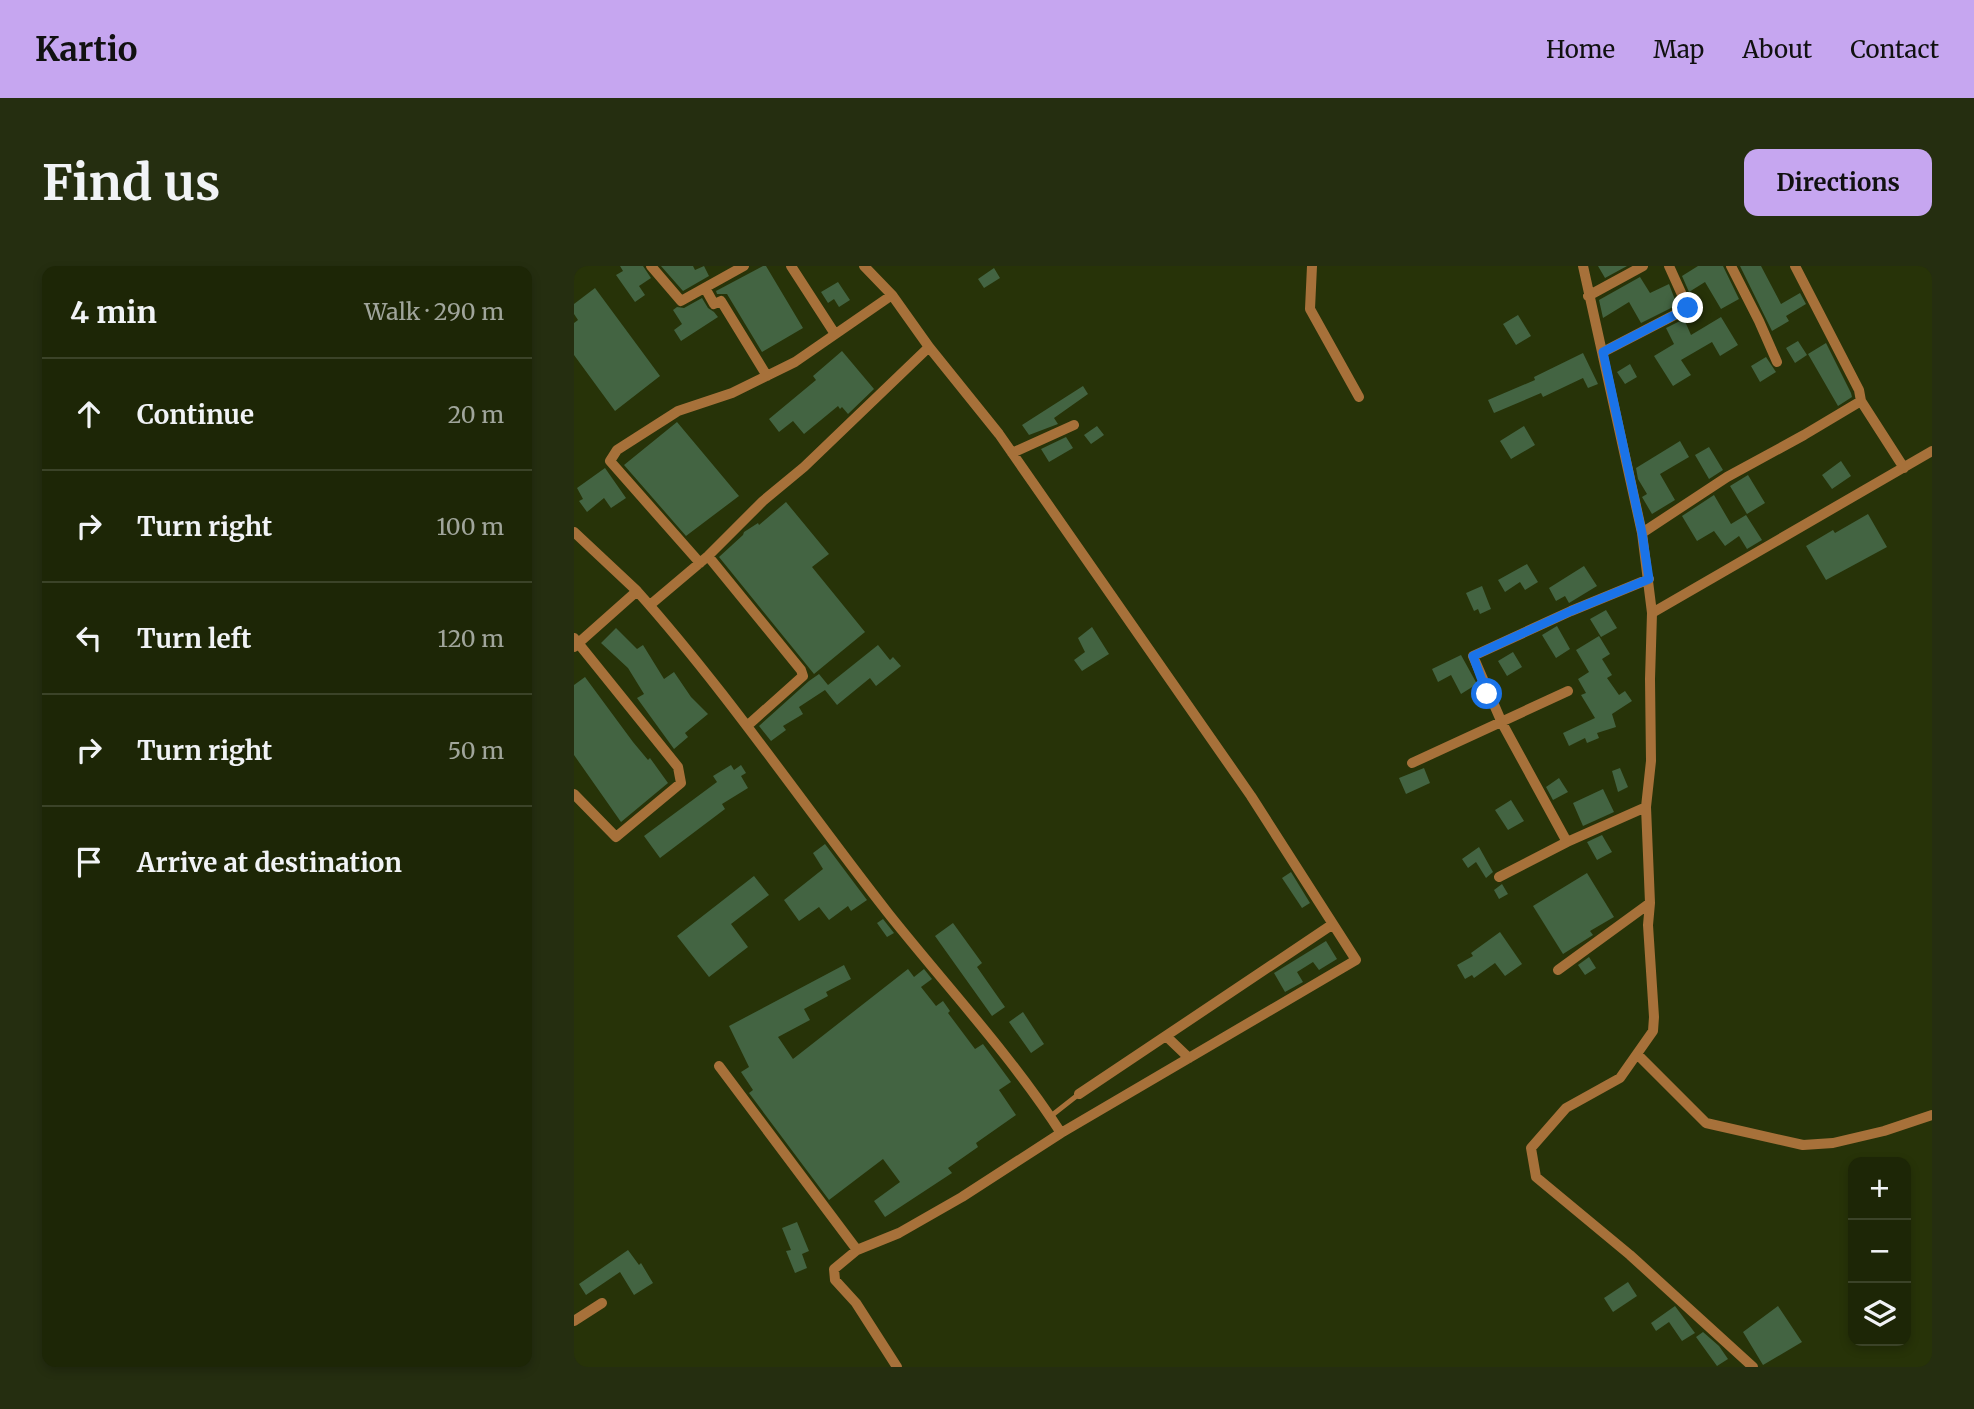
<!DOCTYPE html>
<meta charset="utf-8">
<style>
:root{--surface:#1d2606;--page:#252e10;--text:#f1f3f6;--muted:#a0a59b;--line:#3b4328;--accent:#c6a6f0}
body{margin:0;font-family:Merriweather,serif;background:var(--page);color:var(--text)}
.controls{position:absolute;right:21px;bottom:21px;display:grid;overflow:hidden;border-radius:14px;box-shadow:0 4px 10px #0003}
.controls button{width:63px;height:63px;display:grid;place-items:center;padding:0;border:0;border-bottom:2px solid var(--line);background:var(--surface);color:var(--text);font:35px sans-serif}
.stop{position:absolute;width:21px;height:21px;margin:-16px;border:5px solid #1a73e8;border-radius:50%;background:#fff}
.stop.end{background:#1a73e8;border-color:#fff;box-shadow:0 2px 7px #0008}
.list{margin:0;padding:0;list-style:none}
h2{display:flex;justify-content:space-between;align-items:center;height:91px;margin:0;padding:0 28px;font-size:30px}
h2 small{font-size:23px;font-weight:400;color:var(--muted)}
.list li{display:grid;grid-template-columns:46px 1fr auto;gap:21px;align-items:center;box-sizing:border-box;height:112px;padding:0 28px;border-top:2px solid var(--line)}
.list b{display:block;font-size:26px;white-space:nowrap}
.list em{font-size:23px;font-style:normal;color:var(--muted)}
.icon{flex:none;width:38px;height:38px;fill:none;stroke:currentColor;stroke-width:2;stroke-linecap:round;stroke-linejoin:round}
.map{position:relative;flex:none;width:1358px;height:1101px;overflow:hidden;border-radius:14px}
header{display:flex;align-items:center;gap:42px;box-sizing:border-box;height:98px;padding:0 35px;background:var(--accent);color:#111}
header strong{font-size:33px}
nav{display:flex;gap:38px;margin-inline-start:auto;font-size:24px}
.intro{display:flex;align-items:center;justify-content:space-between;box-sizing:border-box;height:168px;padding:0 42px}
h1{margin:0;font-size:49px}
.button{padding:18px 32px;border-radius:14px;background:var(--accent);color:#111;font-size:24px;font-weight:700}
main{display:flex;gap:42px;padding:0 42px}
aside{flex:1;background:var(--surface);border-radius:14px;box-shadow:0 4px 10px #0003}
.map>svg:first-child{display:block}
</style>
<header>
<strong>Kartio</strong>
<nav><a>Home</a><a>Map</a><a>About</a><a>Contact</a></nav>
</header>
<div class="intro"><h1>Find us</h1><a class="button">Directions</a></div>
<main>
<aside>
<h2>4 min<small>Walk · 290 m</small></h2>
<ul class="list">
<li><svg class="icon" aria-label="ahead" viewBox="0 0 24 24"><path d="M12 20V5M6 11l6-6 6 6"/></svg><div><b>Continue</b></div><em>20 m</em></li>
<li><svg class="icon" aria-label="right" viewBox="0 0 24 24"><path d="M7 20v-9h11M14 6l5 5-5 5"/></svg><div><b>Turn right</b></div><em>100 m</em></li>
<li><svg class="icon" aria-label="left" viewBox="0 0 24 24"><path d="M17 20v-9H6M10 6l-5 5 5 5"/></svg><div><b>Turn left</b></div><em>120 m</em></li>
<li><svg class="icon" aria-label="right" viewBox="0 0 24 24"><path d="M7 20v-9h11M14 6l5 5-5 5"/></svg><div><b>Turn right</b></div><em>50 m</em></li>
<li><svg class="icon" aria-label="arrive" viewBox="0 0 24 24"><path d="M6 21V4h12l-3 4 3 4H6"/></svg><div><b>Arrive at destination</b></div></li>
</ul>
</aside>
<div class="map">
<svg width="1358" height="1101" viewBox="0 0 1358 1101">
<rect width="100%" height="100%" fill="#273308"/>
<path fill="#436442" d="M46 0H69L77 12 65 20 71 29 61 36 42 9 49 5Z
M87 0H119L121 4 130 0 135 10 109 25Z
M189 0H192L229 62 188 86 153 28H143L142 25Z
M1024 0H1053L1031 12Z
M1124 0H1149L1165 33 1147 43 1131 16 1115 26 1108 10Z
M1166 0H1187L1207 38 1226 27 1232 38 1212 50 1215 55 1198 65Z
M420 2 426 12 410 22 404 13Z
M1066 11 1076 27 1095 18 1103 39 1067 57 1055 36 1029 52 1025 34Z
M264 16 276 34 265 41 260 33 254 37 247 26Z
M21 22 86 110 41 145 0 89V57L4 54 0 48V38Z
M128 32 134 42 140 46 144 51 107 75 100 64 108 58 99 44 103 41 110 42Z
M944 49 957 70 942 79 929 58Z
M1147 51 1164 79 1146 90 1138 76 1107 94 1117 109 1099 120 1080 90 1100 78 1092 62 1110 53 1117 69Z
M1224 75 1233 89 1221 97 1212 82Z
M1252 77 1277 127 1278 131 1264 140 1234 88Z
M268 85 300 123 274 148 268 141 266 143 264 140 230 168 219 155 205 166 195 153 242 114 239 110Z
M1009 87 1024 118 1014 122 1009 112 969 131 967 127 920 147 914 134 961 114 960 111Z
M1192 91 1202 106 1186 116 1177 100Z
M1056 98 1063 111 1051 118 1043 106Z
M509 120 514 128 480 152 484 158 455 169 448 159Z
M103 156 165 230 112 270 50 199Z
M523 160 530 169 517 178 510 169Z
M950 160 961 179 937 193 926 175Z
M492 171 499 182 475 196 467 183Z
M1106 175 1115 191 1086 208 1101 234 1078 248 1068 231 1073 228 1064 213 1062 202Z
M1135 181 1149 204 1135 213 1121 189Z
M1267 195 1277 210 1258 223 1248 209Z
M31 202 52 232 37 242 30 232 13 246 5 235 9 233 3 222Z
M1174 209 1191 237 1173 248 1156 220Z
M1140 229 1157 258 1172 249 1188 274 1173 283 1165 270 1151 280 1140 265 1123 275 1108 250Z
M212 236 255 288 238 301 291 366 240 408 145 291 169 269 170 266 184 257 185 259Z
M1294 248 1313 281 1252 314 1232 280 1259 264 1261 267Z
M953 298 964 316 951 324 946 316 931 326 924 314Z
M1010 300 1023 320 995 337 991 330 982 335 975 322Z
M908 320 917 343 906 348 904 343 900 345 892 327Z
M1032 344 1043 362 1027 371 1016 353Z
M983 360 996 383 982 392 968 369Z
M518 361 535 388 508 405 500 394 511 386 504 372Z
M42 362 63 383 69 379 90 413 100 406 117 431 134 448 111 467 114 471 100 483 63 432 70 428 54 402 27 377Z
M1025 370 1036 388 1028 393 1038 409 1033 412 1045 429 1051 425 1058 435 1038 448 1042 461 1023 467 1025 472 1013 477 1011 472 995 480 989 467 1021 452 1007 429 1012 427 1004 413 1015 406 1002 384Z
M304 379 316 394 319 391 327 400 302 420 296 412 263 439 251 424 225 441 229 448 209 460 212 464 197 475 185 460 235 415 245 408 254 419Z
M939 386 948 401 933 410 924 395Z
M887 389 903 418 887 428 877 409 864 416 858 403Z
M11 411 59 476 74 494 76 492 94 517 47 556 0 489V419Z
M157 499 160 504 167 499 172 507 167 510 174 522 148 538 151 543 86 592 70 570 143 516 139 510Z
M850 502 856 517 832 528 825 512Z
M1046 502 1054 521 1044 526 1038 505Z
M985 512 994 526 979 534 972 521Z
M1029 523 1040 546 1009 560 999 537Z
M937 534 950 555 934 564 921 544Z
M1028 569 1038 586 1023 594 1013 576Z
M251 578 293 634 277 645 274 640 255 654 245 641 225 655 210 634 249 603 239 587Z
M905 581 919 606 912 612 902 596 894 602 888 593Z
M717 606 736 637 728 642 708 612Z
M1013 607 1040 651 1016 665 1019 669 989 688 959 640Z
M180 610 195 629 157 658 174 681 135 711 103 670Z
M928 618 934 628 925 633 920 624Z
M309 653 320 667 313 671 303 657Z
M379 657 408 697 403 701 431 741 418 750 361 670Z
M926 666 948 698 931 710 921 697 900 712 898 709 891 713 883 699 899 690 897 687Z
M752 675 763 693 745 704 739 696 723 706 729 716 711 726 700 707Z
M1015 691 1022 702 1011 709 1004 699Z
M270 699 277 713 252 726 254 730 230 743 236 754 204 771 219 793 334 703 340 711 350 703 358 713 347 721 362 740 369 735 376 745 374 747 401 783 409 778 437 816 425 824 442 849 402 877 404 881 374 902 378 907 311 951 300 935 326 916 309 893 255 934 175 827 179 824 167 806 175 801 155 760Z
M449 746 470 778 457 787 435 756Z
M223 956 235 985 228 988 233 1002 221 1007 212 985 217 984 208 962Z
M54 984 65 999 67 997 79 1017 60 1029 46 1006 12 1029 5 1018Z
M1054 1016 1063 1030 1039 1046 1030 1032Z
M1101 1040 1121 1067 1108 1075 1095 1056 1082 1065 1077 1057Z
M1204 1040 1228 1076 1189 1099 1169 1066Z
M1129 1066 1145 1080 1154 1093 1143 1100 1122 1071Z"/>
<g fill="none" stroke-linecap="round" stroke-linejoin="round">
<path stroke="#a7713a" stroke-width="5" d="M477 850 505 828"/>
<path stroke="#a7713a" stroke-width="10" d="M77 0 107 35 170 0
M217 0 261 68
M738 0 736 43 785 131
M1009 0 1068 267 1078 347 1076 413 1077 495 1072 541 1076 637 1074 659 1080 751 1079 765 1046 812 992 842 957 882 962 911 1056 989 1179 1101
M1157 0 1185 55 1203 96
M1221 0 1285 124 1287 135 1330 202
M131 22 140 38 147 35 193 110
M1014 30 1069 0
M355 81 425 168 677 530 782 694 487 867
M1029 86 1114 42 1095 0
M438 187 500 159
M0 266 63 325 0 381
M1068 267 1153 211 1230 169 1287 135
M134 290 227 404 229 410 173 460
M126 297 36 195 43 184 104 145 158 127 221 96 318 29
M63 325C154 427 230 540 314 647 372 720 436 788 487 867L388 931 325 967 283 984 260 1003 261 1014 282 1037 323 1101
M76 339 134 290 189 235 230 201 355 81 318 29 290 0
M1078 347 1358 185
M0 372 104 501 107 517 42 571 0 528
M838 497 994 425
M993 576 928 457 899 390 997 345 1075 313
M925 611 993 576 1072 541
M984 704 1076 637
M592 770 615 792
M1063 788 1132 857 1229 879 1259 877 1310 865 1358 849
M145 800 283 984
M505 828 759 658
M0 1055 28 1037"/>
</g>
<g fill="none" stroke-linecap="round" stroke-linejoin="round">
<path stroke="#1a73e8" stroke-width="9" d="M913 428 899 390 997 345 1075 313 1068 267 1029 86 1114 42"/>
</g>
</svg>
<div class="controls">
<button>+</button>
<button>−</button>
<button><svg class="icon" aria-label="layers" viewBox="0 0 24 24"><path d="M12 4l9 5-9 5-9-5zM3 14l9 5 9-5"/></svg></button>
</div>
<div class="stop" style="left:913px;top:428px"></div>
<div class="stop end" style="left:1114px;top:42px"></div>
</div>
</main>
